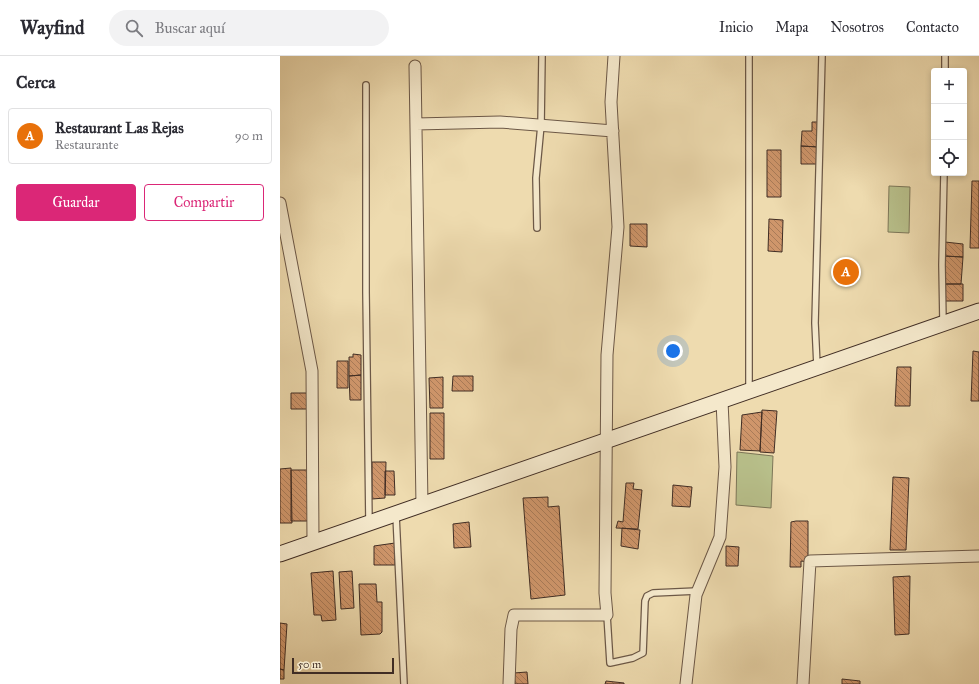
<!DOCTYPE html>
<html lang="es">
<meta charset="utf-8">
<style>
:root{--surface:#fff;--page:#f2f2f3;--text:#2b2b33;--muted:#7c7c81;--line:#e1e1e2;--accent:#db2777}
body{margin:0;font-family:"IM FELL Great Primer",serif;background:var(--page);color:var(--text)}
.controls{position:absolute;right:12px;top:12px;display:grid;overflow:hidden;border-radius:4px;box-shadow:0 2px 6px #0003}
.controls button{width:36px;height:36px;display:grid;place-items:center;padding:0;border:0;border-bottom:1px solid var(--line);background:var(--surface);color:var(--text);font:20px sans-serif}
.scale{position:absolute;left:12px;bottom:10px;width:102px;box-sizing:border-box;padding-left:4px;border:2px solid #402d24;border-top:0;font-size:11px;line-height:14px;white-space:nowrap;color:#402d24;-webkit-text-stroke:3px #f4e8cb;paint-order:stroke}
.you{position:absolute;left:393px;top:295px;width:14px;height:14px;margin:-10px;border:3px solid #fff;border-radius:50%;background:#1a73e8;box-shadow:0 0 0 6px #1a73e833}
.badge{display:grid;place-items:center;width:26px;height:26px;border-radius:50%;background:var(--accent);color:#fff;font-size:13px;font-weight:700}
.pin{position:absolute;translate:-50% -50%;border:2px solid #fff;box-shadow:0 1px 4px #0006}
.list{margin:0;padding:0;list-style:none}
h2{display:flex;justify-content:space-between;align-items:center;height:52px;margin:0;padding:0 16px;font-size:17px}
h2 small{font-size:13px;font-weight:400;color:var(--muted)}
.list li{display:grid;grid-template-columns:26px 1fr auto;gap:12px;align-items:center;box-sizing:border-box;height:56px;margin:0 8px 8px;padding:0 8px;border:1px solid var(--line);border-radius:4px}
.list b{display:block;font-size:15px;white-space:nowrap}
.list p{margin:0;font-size:13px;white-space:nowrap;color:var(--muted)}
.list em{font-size:13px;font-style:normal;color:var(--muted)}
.actions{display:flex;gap:8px;padding:12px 16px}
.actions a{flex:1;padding:9px 0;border:1px solid var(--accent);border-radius:4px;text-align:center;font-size:14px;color:var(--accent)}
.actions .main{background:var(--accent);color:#fff}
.icon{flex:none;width:22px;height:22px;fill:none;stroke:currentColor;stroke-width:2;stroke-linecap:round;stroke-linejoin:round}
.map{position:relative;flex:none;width:699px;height:628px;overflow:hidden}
header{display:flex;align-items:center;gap:24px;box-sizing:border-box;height:56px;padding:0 20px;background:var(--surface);border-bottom:1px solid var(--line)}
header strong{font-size:19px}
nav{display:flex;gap:22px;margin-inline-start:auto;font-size:14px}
.search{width:280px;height:36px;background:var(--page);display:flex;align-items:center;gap:10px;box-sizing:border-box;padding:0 14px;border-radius:22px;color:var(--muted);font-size:15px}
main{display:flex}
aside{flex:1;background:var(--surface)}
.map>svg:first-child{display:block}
</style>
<header>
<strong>Wayfind</strong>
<div class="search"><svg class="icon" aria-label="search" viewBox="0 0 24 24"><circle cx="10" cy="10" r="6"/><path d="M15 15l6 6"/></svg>Buscar aquí</div>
<nav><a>Inicio</a><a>Mapa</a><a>Nosotros</a><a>Contacto</a></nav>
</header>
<main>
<aside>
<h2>Cerca<small></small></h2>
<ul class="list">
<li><span class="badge" style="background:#e8710a">A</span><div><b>Restaurant Las Rejas</b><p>Restaurante</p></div><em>90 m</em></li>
</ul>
<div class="actions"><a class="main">Guardar</a><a>Compartir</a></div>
</aside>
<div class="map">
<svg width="699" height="628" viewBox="0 0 699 628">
<defs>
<pattern id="building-back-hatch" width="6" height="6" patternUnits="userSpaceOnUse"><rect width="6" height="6" fill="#cf966b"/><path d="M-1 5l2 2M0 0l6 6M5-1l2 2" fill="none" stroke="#a97b58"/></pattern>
</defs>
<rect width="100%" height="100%" fill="#eedbaf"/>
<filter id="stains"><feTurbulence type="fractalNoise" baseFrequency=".005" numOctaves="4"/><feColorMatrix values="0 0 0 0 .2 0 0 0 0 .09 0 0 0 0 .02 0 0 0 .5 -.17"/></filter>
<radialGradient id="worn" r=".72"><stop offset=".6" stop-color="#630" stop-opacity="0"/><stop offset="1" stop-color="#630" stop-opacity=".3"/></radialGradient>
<path fill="#b8c08b" stroke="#7c7658" d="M609 130 630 131 629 177 608 176Z
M457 396 493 400 491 452 456 449Z"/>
<path fill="url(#building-back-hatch)" stroke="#402d24" d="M532 66H539V91L521 90 522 75H532Z
M521 90 539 91 538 108H521Z
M487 94H501V141H487Z
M692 125H699V192H690Z
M489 163 503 164 502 196 488 195Z
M350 168H367V191L350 190Z
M665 186 683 188V201L664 200Z
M664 200 683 201 681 228H665Z
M665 228H683V245H665Z
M693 295 699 296V345H691Z
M73 298 81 299V319L69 320V301H73Z
M57 305H68V332H57Z
M617 311H631L630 350H615Z
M81 319V344H70L69 320Z
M173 320H193V335H172Z
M163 321V352H150L149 322Z
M11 337H28V353H11Z
M482 354 497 355 494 397 480 396Z
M482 356 480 395 460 394 462 359Z
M150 357H164V403H150Z
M92 406H106L105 442 92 443Z
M11 412 12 467H0V413Z
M11 414H30V465H11Z
M105 415H114L115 439H105Z
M613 421 629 422 626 494H610Z
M346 427H354L353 433 362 434 358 473 336 472 338 465 343 466Z
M393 429 412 431 410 451 392 450Z
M268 441V451L279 450 285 539 251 543 243 442Z
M516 465H528V506L521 505V511H510L511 466Z
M189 466 191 491 174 492 173 468Z
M342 472 360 474 358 493 341 490Z
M115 487V509H94V490Z
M446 490 459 491 458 510H446Z
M53 515 56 564 42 565 41 559H34L31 517Z
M72 515 74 552 61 553 59 516Z
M630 520 629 578 615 579 613 521Z
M79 528H96L97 546H102V576L100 578 81 579Z
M0 567 7 568 4 614 0 613Z
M0 613 4 614V623H0Z
M247 616 248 628H235L234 617Z
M562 623 580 625V628H562Z
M326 625 344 627V628H325Z"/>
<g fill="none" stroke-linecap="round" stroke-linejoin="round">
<g stroke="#6c5847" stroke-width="8">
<path id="lane" d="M469 0V333
M665 15V0
M86 29V236L89 467
M257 172 256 122 261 69 262 0
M663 266 662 209 664 117
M537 310 535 267 542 0
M116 459 124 628
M327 559 330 607 353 602 363 597 365 545 367 540 373 537 417 535"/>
</g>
<g stroke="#6c5847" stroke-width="13">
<path id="street" d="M135 10 142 449
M136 68 220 66 333 75
M0 147 32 315 33 487
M229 628 231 573 234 559H327L325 537 327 299 338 171 331 46 334 0
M406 628 416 539 440 481 445 411 442 345
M523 628 530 505 699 500"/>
</g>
<g stroke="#402d24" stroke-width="17">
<path id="secondary" d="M0 498 699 255"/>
</g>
<use href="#lane" stroke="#f4e8cb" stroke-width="5.5"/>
<use href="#street" stroke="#f4e8cb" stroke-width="11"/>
<use href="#secondary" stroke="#f4e8cb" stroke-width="15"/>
</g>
<rect width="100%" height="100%" filter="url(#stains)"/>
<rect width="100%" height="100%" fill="url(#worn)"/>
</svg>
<div class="controls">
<button>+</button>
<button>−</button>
<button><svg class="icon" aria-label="locate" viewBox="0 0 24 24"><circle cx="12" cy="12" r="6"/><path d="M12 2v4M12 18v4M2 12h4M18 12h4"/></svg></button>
</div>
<div class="scale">50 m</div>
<div class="you"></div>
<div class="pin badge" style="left:566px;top:216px;background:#e8710a">A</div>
</div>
</main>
